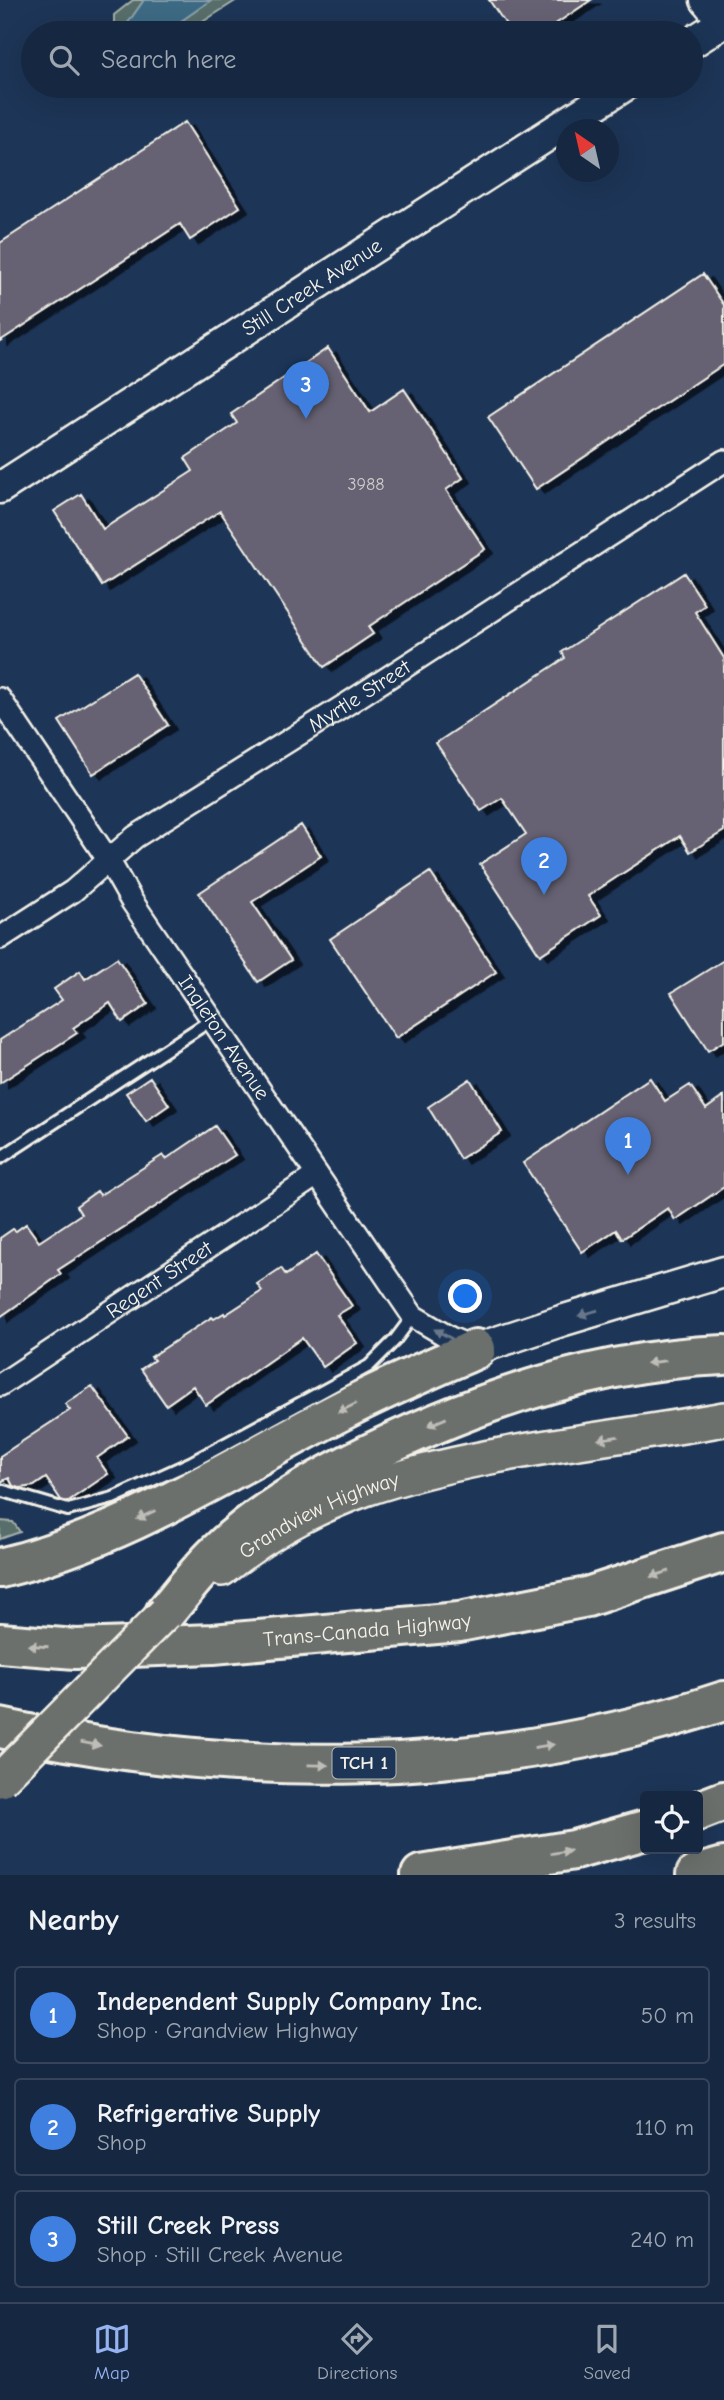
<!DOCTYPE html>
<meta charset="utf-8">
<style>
:root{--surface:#162841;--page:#23344c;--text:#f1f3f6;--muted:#9ea6b1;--line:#35445a;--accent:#95b2f1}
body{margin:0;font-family:"Comic Neue",sans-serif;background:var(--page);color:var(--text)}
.controls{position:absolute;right:21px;bottom:21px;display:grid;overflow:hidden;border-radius:7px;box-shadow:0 7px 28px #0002}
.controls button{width:63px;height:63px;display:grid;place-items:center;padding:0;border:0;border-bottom:2px solid var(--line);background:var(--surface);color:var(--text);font:35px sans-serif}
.compass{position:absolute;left:556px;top:119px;width:63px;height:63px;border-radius:50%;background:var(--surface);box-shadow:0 7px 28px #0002;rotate:326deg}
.you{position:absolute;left:466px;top:1297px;width:24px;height:24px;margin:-18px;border:5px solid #fff;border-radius:50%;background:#1a73e8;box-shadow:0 0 0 10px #1a73e833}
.badge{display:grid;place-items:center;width:46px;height:46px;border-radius:50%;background:var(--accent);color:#fff;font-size:23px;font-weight:700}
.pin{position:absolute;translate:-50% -58px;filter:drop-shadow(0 2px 4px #0008)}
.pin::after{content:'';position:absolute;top:37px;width:24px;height:21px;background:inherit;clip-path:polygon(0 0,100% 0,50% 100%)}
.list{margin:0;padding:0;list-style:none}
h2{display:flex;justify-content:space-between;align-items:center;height:91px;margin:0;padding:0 28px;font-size:30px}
h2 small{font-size:23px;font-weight:400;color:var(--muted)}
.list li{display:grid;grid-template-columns:46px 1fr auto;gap:21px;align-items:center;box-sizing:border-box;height:98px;margin:0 14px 14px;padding:0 14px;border:2px solid var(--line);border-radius:7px}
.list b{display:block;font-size:26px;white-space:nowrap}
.list p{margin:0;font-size:23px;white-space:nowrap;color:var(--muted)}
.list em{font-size:23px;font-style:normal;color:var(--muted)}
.icon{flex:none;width:38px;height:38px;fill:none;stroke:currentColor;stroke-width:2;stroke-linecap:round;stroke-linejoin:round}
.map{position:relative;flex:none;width:724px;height:1875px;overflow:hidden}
.search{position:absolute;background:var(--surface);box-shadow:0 7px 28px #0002;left:21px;right:21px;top:21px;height:77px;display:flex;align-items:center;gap:18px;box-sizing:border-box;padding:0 24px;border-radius:38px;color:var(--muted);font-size:26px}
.sheet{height:427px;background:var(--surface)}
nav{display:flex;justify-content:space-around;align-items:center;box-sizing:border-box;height:98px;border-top:2px solid var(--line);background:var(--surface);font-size:19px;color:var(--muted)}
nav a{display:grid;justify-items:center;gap:4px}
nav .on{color:var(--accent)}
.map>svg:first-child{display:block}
</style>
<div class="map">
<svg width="724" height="1875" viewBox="0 0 724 1875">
<defs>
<filter id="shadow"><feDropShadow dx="8" dy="4.5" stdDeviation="0" flood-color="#0009"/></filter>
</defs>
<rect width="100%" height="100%" fill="#1d3557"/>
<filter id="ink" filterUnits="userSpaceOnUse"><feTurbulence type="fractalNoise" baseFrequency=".0143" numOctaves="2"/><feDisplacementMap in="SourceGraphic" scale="14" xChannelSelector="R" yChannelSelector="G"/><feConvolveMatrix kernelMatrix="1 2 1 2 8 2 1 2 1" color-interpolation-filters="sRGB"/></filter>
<g filter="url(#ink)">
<path fill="#586e6a" stroke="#a6b0a9" stroke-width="2" d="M133 0H144L121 33H114V15Z
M211 0H237L185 33H164Z
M0 1521 13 1522 20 1532 0 1539Z"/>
<path fill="#3e6a84" stroke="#87a0ac" stroke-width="2" d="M144 0H211L164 33H121Z"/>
<path fill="#666273" stroke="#f4f1e8" stroke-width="2" filter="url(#shadow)" d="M489 0H591L542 33H512Z
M185 122 240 207 190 240 180 224 0 341V243Z
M703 274 724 305V364L536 489 488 417Z
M328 348 370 412 404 389 463 478 446 490 485 549 368 627 373 634 324 667 220 511 102 586 54 511 81 494 103 529 193 471 185 458 237 423 231 414Z
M684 573 705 605 695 612 724 658V831L690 852 680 836 588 896 601 915 540 955 480 864 526 834 502 798 481 811 436 743 565 658 562 652Z
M134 673 168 725 93 774 59 721Z
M301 825 321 856 252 902 291 960 258 982 199 893Z
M430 872 496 972 396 1038 330 939Z
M117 958 148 1004 122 1022 110 1003 73 1028 77 1033 0 1083V1040L62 1000 54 989 80 971 85 979Z
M724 960V1041L708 1051 671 993Z
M150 1077 169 1105 146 1121 126 1093Z
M650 1078 665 1101 690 1085 706 1109 724 1096V1187L675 1220 668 1208 622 1239 616 1230 582 1252 523 1163Z
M470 1079 502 1132 460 1159 428 1107Z
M215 1126 235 1155 58 1270 61 1274 0 1317V1238L13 1229 16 1231 26 1224 39 1242 81 1214 76 1206 97 1191 100 1195 163 1155 166 1159Z
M316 1254 352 1306 337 1315 357 1343 323 1367 302 1338 206 1405 193 1386 166 1405 141 1369 154 1360 151 1357 212 1317 214 1319 224 1313 225 1315 262 1291 257 1284 281 1268 286 1275Z
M92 1386 128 1436 97 1458 108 1474 67 1502 61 1500 46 1478 34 1486 20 1488 13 1486 9 1478 0 1482V1456L70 1410 65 1404Z"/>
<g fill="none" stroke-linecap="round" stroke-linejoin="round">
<g stroke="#f4f1e8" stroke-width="16">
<path id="lane" d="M0 1158 211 1020
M0 1490 68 1510 113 1498 192 1462 369 1366 395 1340 413 1316"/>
</g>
<g stroke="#f4f1e8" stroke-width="26">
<g id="street">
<path id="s1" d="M0 699 109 861 131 900 413 1316 450 1338 476 1349"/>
<path id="s2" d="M0 938 73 891 135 837 347 704 724 461"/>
<path id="s3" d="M0 1385 317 1175"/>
</g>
</g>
<g stroke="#f4f1e8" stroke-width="35">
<g id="secondary">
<path d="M706 0 724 22"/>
<path d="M691 43 724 22"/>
<path id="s4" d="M0 488 624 86"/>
<path d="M476 1349 561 1321 724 1272"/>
</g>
</g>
<g stroke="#f4f1e8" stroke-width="38">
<g id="primary">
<path id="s5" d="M222 1569C264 1535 314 1507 365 1489 480 1450 605 1441 724 1419"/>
</g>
</g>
<g stroke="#f4f1e8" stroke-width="44">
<g id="highway">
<path d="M0 1568C125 1538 228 1469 341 1411 385 1388 430 1369 476 1349"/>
<path d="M165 1613C182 1593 198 1571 217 1553 254 1516 303 1488 349 1464 464 1405 594 1360 724 1355"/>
<path id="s6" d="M0 1643 76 1649 213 1644 459 1622 587 1597 724 1552"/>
<path d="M0 1728C240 1780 490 1779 724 1701"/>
<path d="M698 1811 724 1801"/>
<path d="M421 1875 574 1850 645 1830"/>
<path d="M696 1875 724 1867"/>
</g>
</g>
<use href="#lane" stroke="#1d3557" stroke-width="10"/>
<use href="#street" stroke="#1d3557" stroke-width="21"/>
<use href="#secondary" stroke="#1d3557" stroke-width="30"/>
<use href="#primary" stroke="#6c706d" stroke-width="33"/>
<use href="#highway" stroke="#6c706d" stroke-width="38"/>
<g stroke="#f4f1e8" stroke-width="38" stroke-linecap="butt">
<path id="primary-bridge" d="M0 1780 165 1613"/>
</g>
<use href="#primary-bridge" stroke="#6c706d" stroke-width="33"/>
</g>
<defs><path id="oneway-solid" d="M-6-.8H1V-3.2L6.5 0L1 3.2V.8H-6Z" transform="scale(1.75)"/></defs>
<g fill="#68778a">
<use href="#oneway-solid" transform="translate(588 1313) rotate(164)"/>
<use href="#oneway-solid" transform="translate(443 1334) rotate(-151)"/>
</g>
<g fill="#bebdb7">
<use href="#oneway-solid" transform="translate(656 1362) rotate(172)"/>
<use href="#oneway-solid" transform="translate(347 1408) rotate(154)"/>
<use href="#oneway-solid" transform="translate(437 1422) rotate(157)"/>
<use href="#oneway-solid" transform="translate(608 1438) rotate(171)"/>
<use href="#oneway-solid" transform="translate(146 1515) rotate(154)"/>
<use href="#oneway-solid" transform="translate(660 1574) rotate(162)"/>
<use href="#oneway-solid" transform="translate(38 1646) rotate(-176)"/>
<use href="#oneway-solid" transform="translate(91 1744) rotate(10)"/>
<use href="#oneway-solid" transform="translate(544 1746) rotate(-9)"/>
<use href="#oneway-solid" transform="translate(318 1765) rotate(1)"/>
<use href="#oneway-solid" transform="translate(561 1852) rotate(-9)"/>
</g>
</g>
<g text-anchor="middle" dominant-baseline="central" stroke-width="5" stroke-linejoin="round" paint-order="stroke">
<g font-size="18" fill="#d0cdcb">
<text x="366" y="484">3988</text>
</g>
<rect fill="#1d3557" stroke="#b4b9bc" stroke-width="2" x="332.5" y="1747.5" width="63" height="31" rx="5"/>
<g font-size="19" font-weight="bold" fill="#f4f1e8">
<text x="364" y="1763">TCH 1</text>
</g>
<g font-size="21" fill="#f4f1e8" stroke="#1d3557">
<text stroke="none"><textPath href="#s4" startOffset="371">Still Creek Avenue</textPath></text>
<text stroke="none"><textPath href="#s2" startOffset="434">Myrtle Street</textPath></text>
<text stroke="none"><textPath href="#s1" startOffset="406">Ingleton Avenue</textPath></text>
<text stroke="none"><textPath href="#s3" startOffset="191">Regent Street</textPath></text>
<text stroke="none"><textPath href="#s5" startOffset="112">Grandview Highway</textPath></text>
<text stroke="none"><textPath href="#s6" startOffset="368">Trans-Canada Highway</textPath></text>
</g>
</g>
</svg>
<div class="controls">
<button><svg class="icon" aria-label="locate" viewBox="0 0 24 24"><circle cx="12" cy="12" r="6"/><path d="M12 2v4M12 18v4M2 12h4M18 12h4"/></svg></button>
</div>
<svg class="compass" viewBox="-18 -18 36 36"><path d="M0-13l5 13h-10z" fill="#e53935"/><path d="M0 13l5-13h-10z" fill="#9ea6b1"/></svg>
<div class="you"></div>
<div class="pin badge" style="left:628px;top:1175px;background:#3f7fe0">1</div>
<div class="pin badge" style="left:544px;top:895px;background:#3f7fe0">2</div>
<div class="pin badge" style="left:306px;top:419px;background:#3f7fe0">3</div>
<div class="search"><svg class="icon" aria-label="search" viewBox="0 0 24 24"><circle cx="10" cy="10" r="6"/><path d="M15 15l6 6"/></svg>Search here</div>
</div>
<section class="sheet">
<h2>Nearby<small>3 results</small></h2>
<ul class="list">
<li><span class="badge" style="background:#3f7fe0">1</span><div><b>Independent Supply Company Inc.</b><p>Shop · Grandview Highway</p></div><em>50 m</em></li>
<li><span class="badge" style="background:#3f7fe0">2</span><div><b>Refrigerative Supply</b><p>Shop</p></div><em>110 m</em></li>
<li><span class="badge" style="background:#3f7fe0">3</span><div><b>Still Creek Press</b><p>Shop · Still Creek Avenue</p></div><em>240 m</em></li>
</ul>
</section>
<nav>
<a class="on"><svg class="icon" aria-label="map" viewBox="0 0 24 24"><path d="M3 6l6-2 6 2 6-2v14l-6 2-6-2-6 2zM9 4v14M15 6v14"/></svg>Map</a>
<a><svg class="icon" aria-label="directions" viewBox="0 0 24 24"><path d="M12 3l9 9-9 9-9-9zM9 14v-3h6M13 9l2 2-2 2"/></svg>Directions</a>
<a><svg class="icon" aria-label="saved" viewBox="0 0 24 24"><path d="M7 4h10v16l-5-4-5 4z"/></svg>Saved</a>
</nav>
